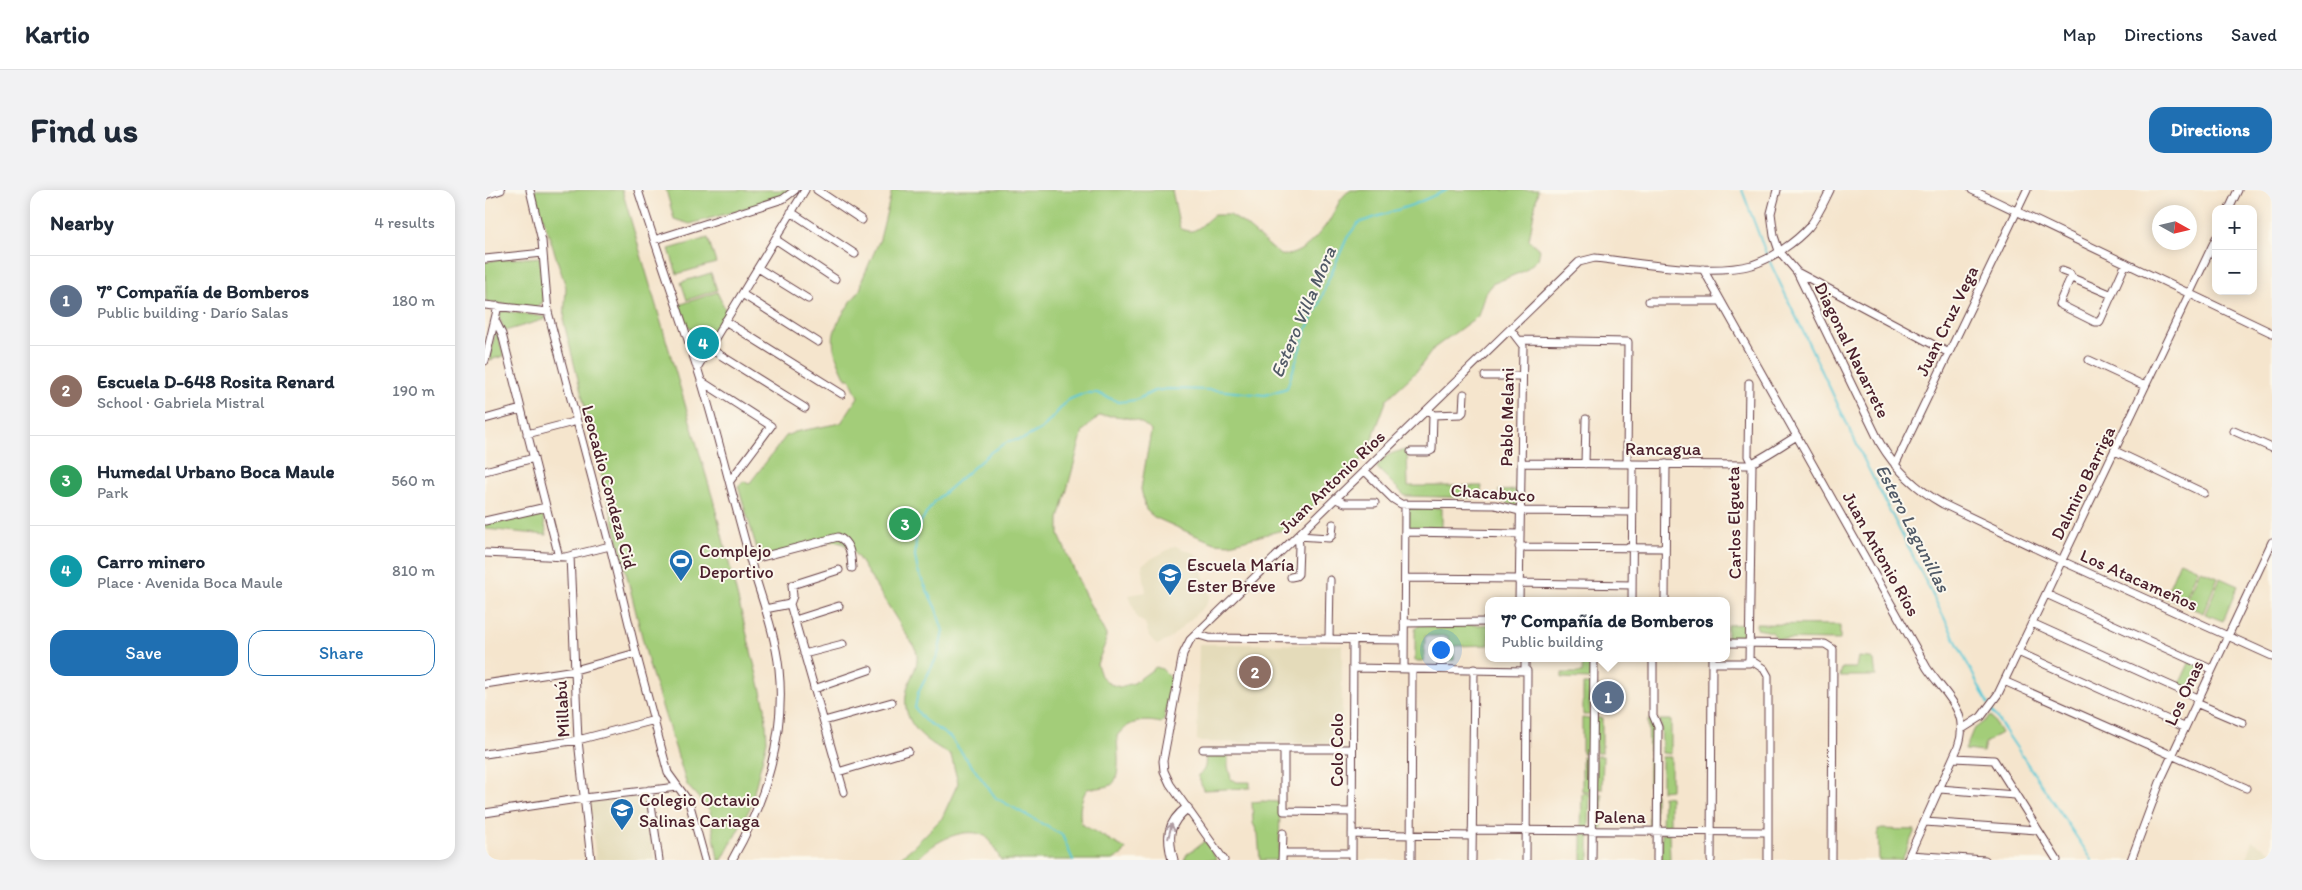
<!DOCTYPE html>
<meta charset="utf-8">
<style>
:root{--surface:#fff;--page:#f2f2f3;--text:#1f2937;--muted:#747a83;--line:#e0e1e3;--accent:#1f6fb2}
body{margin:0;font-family:Itim,sans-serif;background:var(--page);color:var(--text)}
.controls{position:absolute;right:15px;top:15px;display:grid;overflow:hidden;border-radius:10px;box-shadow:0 2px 12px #0003}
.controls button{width:45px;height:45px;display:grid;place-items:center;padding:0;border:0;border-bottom:1px solid var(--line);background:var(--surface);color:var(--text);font:25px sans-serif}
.compass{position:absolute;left:1667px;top:15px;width:45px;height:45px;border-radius:50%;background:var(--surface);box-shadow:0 2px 12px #0003;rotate:98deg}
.you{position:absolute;left:955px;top:459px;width:18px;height:18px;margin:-12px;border:4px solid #fff;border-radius:50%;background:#1a73e8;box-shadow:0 0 0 8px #1a73e833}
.badge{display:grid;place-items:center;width:32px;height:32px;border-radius:50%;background:var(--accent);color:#fff;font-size:16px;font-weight:700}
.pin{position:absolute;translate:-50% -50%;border:2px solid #fff;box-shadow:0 1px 5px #0006}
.popup{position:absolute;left:1000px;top:407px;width:245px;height:65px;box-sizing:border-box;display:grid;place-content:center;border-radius:10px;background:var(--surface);filter:drop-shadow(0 1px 4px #0005);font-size:16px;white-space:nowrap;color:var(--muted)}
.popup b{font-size:19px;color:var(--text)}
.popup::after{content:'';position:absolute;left:50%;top:100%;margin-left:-10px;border:10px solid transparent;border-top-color:var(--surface)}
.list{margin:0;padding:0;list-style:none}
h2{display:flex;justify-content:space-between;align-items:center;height:65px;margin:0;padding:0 20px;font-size:21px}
h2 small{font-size:16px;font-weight:400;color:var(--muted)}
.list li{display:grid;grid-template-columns:32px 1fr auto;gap:15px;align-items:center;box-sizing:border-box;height:90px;padding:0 20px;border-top:1px solid var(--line)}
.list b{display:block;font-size:19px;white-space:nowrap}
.list p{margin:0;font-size:16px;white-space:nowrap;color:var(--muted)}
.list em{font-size:16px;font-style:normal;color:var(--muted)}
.actions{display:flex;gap:10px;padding:15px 20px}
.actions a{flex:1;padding:11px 0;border:1px solid var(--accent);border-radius:15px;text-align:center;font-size:18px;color:var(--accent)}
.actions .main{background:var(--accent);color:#fff}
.map{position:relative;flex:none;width:1787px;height:670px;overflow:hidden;border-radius:15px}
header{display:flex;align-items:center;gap:30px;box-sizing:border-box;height:70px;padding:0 25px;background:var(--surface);border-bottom:1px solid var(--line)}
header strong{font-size:24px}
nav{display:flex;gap:28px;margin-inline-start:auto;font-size:18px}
.intro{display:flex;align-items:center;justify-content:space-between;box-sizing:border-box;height:120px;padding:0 30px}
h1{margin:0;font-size:35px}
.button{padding:12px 22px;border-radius:15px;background:var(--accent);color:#fff;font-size:18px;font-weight:700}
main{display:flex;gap:30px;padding:0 30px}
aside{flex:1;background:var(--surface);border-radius:15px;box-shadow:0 2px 12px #0003}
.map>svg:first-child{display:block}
</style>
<header>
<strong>Kartio</strong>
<nav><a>Map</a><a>Directions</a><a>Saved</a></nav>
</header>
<div class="intro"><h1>Find us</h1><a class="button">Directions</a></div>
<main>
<aside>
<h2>Nearby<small>4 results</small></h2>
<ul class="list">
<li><span class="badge" style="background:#5c6f8a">1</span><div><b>7° Compañía de Bomberos</b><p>Public building · Darío Salas</p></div><em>180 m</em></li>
<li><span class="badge" style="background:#8d6e63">2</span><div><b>Escuela D-648 Rosita Renard</b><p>School · Gabriela Mistral</p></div><em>190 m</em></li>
<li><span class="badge" style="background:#2e9e5b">3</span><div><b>Humedal Urbano Boca Maule</b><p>Park</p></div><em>560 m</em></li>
<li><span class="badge" style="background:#0f9aa8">4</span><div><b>Carro minero</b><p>Place · Avenida Boca Maule</p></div><em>810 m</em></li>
</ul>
<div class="actions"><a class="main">Save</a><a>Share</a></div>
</aside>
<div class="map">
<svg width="1787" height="670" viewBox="0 0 1787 670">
<rect width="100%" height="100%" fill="#fbf7ec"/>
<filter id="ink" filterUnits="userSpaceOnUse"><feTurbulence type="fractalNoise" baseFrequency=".02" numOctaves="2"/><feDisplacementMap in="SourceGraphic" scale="10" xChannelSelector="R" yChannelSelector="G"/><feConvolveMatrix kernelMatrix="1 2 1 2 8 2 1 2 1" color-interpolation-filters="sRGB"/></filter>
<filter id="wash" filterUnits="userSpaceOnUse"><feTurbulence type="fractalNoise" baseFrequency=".0096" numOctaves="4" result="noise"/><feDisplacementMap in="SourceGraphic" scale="20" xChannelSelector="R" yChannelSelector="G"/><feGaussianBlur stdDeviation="1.12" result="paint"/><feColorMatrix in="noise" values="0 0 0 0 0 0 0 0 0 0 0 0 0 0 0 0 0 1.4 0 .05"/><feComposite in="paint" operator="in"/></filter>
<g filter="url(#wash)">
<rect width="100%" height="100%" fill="#f5e5cd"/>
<path fill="#e4dbba" d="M690 356 711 364 725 406 721 415 683 450 672 455 664 446 660 433 652 428 644 405 661 402 657 374Z
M714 454 857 455V554L716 552 712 550Z
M161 605 169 670H111L105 612Z
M1767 651 1787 662V670H1761Z"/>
<path fill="#a3cd79" stroke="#767652" d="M49 0H137L228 309 280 517 282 551 265 618 237 670H233L225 621 202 595 164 475 79 133 81 97Z
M181 0H309L305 6 205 34 189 29Z
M407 0H687L695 38C711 47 716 34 729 25H745L758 33 795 65C815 68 833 46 844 31 852 20 853 7 866 0H1053L1044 50 1055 60 1053 69 1039 81 1007 94 1000 103 993 126 949 158 932 181 902 209 888 247 876 270 805 338 745 354 730 353 707 344 669 327 661 320 656 299 666 241C655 227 630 225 614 226L598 241 574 329V345L599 403 621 445 620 454 612 474 616 486 625 494 635 497 649 493 671 477 677 479 687 489 679 530 676 533C658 529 643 531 632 546 632 558 637 589 626 595 620 598 609 598 602 599 595 610 594 621 596 634L641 659 638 664 628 670H516C511 662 507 649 498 645 476 636 445 654 432 670H412L428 657 457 628 473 593 466 565C437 549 411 530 424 493 428 481 435 474 431 460L374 369C365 358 360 352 346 351L275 369 253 296 258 291 264 294 301 246 310 242 356 233 373 207 365 189H361C343 151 343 145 367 110 373 103 377 99 377 90L395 49Z
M223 48 231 73 192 84 184 59Z
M55 67 58 112 52 118 1 112 0 72C19 68 36 69 55 67Z
M226 83 232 100 202 110 196 92Z
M232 102 241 121 216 161 212 163 205 148 207 145 205 137 200 135 194 115Z
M21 121 60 127 61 129 20 141 14 127 16 122Z
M11 139 19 166 5 170Z
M922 260 923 296H997L995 308 920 306 892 278C897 266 909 261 922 260Z
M1032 300V316L1018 312V307L1013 301Z
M923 318H957V340H922Z
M57 321 62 345 0 339V334Z
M1695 371 1713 379 1698 414 1680 407Z
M1715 380 1733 387 1718 423 1700 415Z
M1735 388 1753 396 1738 431 1720 424Z
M935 434 1004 435V455L969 456V470H963V446H940L939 471H930V439Z
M1261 434 1258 449 1242 450V435Z
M1271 434 1355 435V450L1292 449 1287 442 1272 439Z
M1373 467 1385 468 1389 471 1391 486H1355L1357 478H1371Z
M1098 468H1106L1105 489 1077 488V483H1097Z
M1705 471 1721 479 1710 502 1694 495Z
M1098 494H1105V525H1098Z
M1112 497H1118V523H1111Z
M1506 526 1516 543 1500 553 1498 562 1480 560 1488 540Z
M1097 528 1105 529V563H1097Z
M1110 528H1117V563H1111Z
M1163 530H1167L1168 533 1169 564H1164Z
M1174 530H1186V564L1177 563 1176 534Z
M720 560H743V576L746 589 751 592H765V598L718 600 713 585C723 580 720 570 720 560Z
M1097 566H1105V601H1097Z
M1111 566H1118L1117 599H1111Z
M1164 567H1169L1168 601H1164Z
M1177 567H1186V600L1177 601Z
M1097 603H1105L1104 641H1096Z
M1170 603V640H1164V604Z
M1110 604H1117V640H1109Z
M1178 606 1185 607V640L1177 639Z
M777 611 795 612 794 670H775L773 644 768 633 767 612Z
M1393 639 1430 640 1417 670H1394Z
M1177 643H1184L1185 670H1177Z
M1097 644H1104V670H1097Z
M720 651 732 670H699L702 664Z"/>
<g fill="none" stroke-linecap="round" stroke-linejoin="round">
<path stroke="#5ec9d7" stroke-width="2" d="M1257 0 1282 66
M1284 70 1383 278 1503 514
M1505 518 1607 670
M588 670 577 645 511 608 465 547 439 530 430 518 433 503 453 465 458 441 451 419 433 381 430 367 431 349 435 333 449 312 506 262 524 251 538 249 558 238 583 210 600 203H612L634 212 651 210 669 201 683 199 730 200 780 205 802 198 822 138 834 115 841 95 862 48 873 33 927 15 962 0"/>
</g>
</g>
<g filter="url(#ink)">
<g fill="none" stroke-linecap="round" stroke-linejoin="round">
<g stroke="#643d43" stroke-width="9">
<path id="minor" d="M45 0 57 51 63 122 125 356 151 463 183 583 204 612 220 670
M153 0C173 64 196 126 216 190 234 249 248 309 265 369 275 405 290 441 294 479 301 545 280 613 247 670
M332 0 377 30
M1292 0 1286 23 1289 46 1294 61 1312 82 1395 253C1411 280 1431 299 1458 314L1577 371 1787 466
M1487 0 1787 143
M0 5 16 0
M1744 19 1753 0
M306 22 370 64
M290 49 350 89
M169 50 298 9 310 0
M0 69 58 63
M273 78 323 109
M1218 79 1442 478C1460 505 1486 521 1473 557L1422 670
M1577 81 1585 84 1587 88
M1312 82 1464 163
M257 104 333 152
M1627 105 1587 88 1584 91 1574 114 1610 132H1614L1615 131 1641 73
M1164 111H1236
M0 115 63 122
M10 130 17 144 74 367
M240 131 357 204
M1025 139 1038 156 1034 411
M1035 150 1143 152 1142 274
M224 158 320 218
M1604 170 1660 196
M0 171 13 116
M212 178 320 0
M1000 186H1037
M216 191 286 236 245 291
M948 225 976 224 978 222 979 204
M0 229 36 219
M1749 241 1787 258
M42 244 92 231
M1630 261 1719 303
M926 262H943L947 260 948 225 943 219
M1036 273 1261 275C1270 274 1301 252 1312 246
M1100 274 1101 229
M1410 275 1542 0
M0 281 49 268
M880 281 908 309 916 314 1010 315 1035 321 1148 322
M851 309 860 313H890
M0 331 61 317
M920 342 1035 344
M1034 357 1180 358
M0 363 80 367 125 356
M85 366 93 550 106 670
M265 370 353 347C366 352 366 367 367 378
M806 387 811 386 813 384 814 356 813 346 844 348 847 345 848 334
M920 388 1034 389
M1034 393 1147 395
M1561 404 1726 479
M1147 411 1148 274
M1180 411 1181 274
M305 414 308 406 307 395 354 380
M280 419 305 414 359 602
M310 430 354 416
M919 433 1004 432
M1547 433 1713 508
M711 444 724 448 919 450
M844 449 845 390
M1242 453 1340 454 1348 459 1347 670
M1533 462 1699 537
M319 464 358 454
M1168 468V525L1173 537 1172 670
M1264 469 1279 479 1283 486V670
M1227 473H1264L1267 274 1263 266 1264 193
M868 478 1042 481 1041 670
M919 479 920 314
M1040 480V468
M1519 491 1761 598
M0 494 90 480 151 463
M329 499 384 480
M1711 513 1758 533
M339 531 407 512
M1477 539 1496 527 1513 504 1731 48
M718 559H867
M799 559V621L867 622
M0 564 93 550 170 530
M1469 568 1509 570 1572 670
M353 582 423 561
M1455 599 1530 605
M164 600 174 670
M0 623 99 608 192 597
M1440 632 1552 640
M987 640 1283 642
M867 644 987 646
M798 663H867
M1425 665 1500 670
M739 670 685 594 679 581 678 571 698 464 705 450 1094 72 1110 68C1155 73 1224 86 1267 75 1286 69 1311 52 1324 37 1333 26 1339 12 1345 0
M797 670 798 643
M867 670 868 450
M926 670 927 479
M987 670 989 479
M1107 670 1109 468
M1226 670 1227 468
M1646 670 1677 587 1787 352"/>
</g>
<g stroke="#643d43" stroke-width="11">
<path id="major" d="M688 670C682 648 682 633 702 618"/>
</g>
<use href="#minor" stroke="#fff" stroke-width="7"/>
<use href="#major" stroke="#fff" stroke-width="9"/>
</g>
<defs><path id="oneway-shaft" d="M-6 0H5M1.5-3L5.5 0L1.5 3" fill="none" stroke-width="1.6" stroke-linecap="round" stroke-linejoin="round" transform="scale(1.25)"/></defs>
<use stroke="#ae9aa0" href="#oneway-shaft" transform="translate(685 641) rotate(-76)"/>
</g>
<defs>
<g id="stadium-pin" transform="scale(1.25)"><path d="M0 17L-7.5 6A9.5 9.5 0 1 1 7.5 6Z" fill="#1f6fb2" stroke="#fbf7ec"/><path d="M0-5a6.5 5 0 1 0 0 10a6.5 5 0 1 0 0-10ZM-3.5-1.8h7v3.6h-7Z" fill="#fff"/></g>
<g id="school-pin" transform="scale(1.25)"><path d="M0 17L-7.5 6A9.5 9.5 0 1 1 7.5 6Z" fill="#1f6fb2" stroke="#fbf7ec"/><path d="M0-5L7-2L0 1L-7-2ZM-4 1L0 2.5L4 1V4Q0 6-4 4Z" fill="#fff"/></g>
</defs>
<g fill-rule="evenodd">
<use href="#stadium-pin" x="196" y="371"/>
<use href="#school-pin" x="685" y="385"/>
<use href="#school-pin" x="137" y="620"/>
</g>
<g text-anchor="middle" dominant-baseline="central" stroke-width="4" stroke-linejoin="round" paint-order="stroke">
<g font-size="18" fill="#4a1f2b" stroke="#fbf7ec">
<text transform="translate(1462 131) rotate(-64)">Juan Cruz Vega</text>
<text transform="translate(1367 160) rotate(64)">Diagonal Navarrete</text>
<text transform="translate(1022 227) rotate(-89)">Pablo Melani</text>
<text x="1178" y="259">Rancagua</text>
<text transform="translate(847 292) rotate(-44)">Juan Antonio Ríos</text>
<text transform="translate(1598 293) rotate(-64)">Dalmiro Barriga</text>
<text transform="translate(124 297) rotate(75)">Leocadio Condeza Cid</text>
<text transform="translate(1008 303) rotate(4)">Chacabuco</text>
<text transform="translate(1249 333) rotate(-91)">Carlos Elgueta</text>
<text transform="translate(1396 364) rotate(61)">Juan Antonio Ríos</text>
<text transform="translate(1654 390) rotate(24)">Los Atacameños</text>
<text transform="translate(1699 503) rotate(-65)">Los Onas</text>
<text transform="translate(77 519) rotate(-93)">Millabú</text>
<text transform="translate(852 560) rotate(-90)">Colo Colo</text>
<text x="1135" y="627">Palena</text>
</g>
<g font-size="18" fill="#4a1f2b" stroke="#fbf7ec" text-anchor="start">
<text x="214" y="361">Complejo<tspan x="214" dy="21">Deportivo</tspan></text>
<text x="702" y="375">Escuela María<tspan x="702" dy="21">Ester Breve</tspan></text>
<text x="154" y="610">Colegio Octavio<tspan x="154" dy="21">Salinas Cariaga</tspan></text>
</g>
<g font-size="19" font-style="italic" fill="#515a67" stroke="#fbf7ec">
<text transform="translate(818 122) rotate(-67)">Estero Villa Mora</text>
<text transform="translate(1428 338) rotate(63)">Estero Lagunillas</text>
</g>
</g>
</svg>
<div class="controls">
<button>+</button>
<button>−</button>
</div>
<svg class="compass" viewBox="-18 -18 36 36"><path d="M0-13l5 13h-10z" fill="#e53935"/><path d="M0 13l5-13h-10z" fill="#747a83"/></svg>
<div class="you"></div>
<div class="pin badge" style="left:1123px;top:507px;background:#5c6f8a">1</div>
<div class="popup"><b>7° Compañía de Bomberos</b>Public building</div>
<div class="pin badge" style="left:770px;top:482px;background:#8d6e63">2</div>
<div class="pin badge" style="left:420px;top:334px;background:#2e9e5b">3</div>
<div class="pin badge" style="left:218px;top:153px;background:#0f9aa8">4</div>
</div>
</main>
